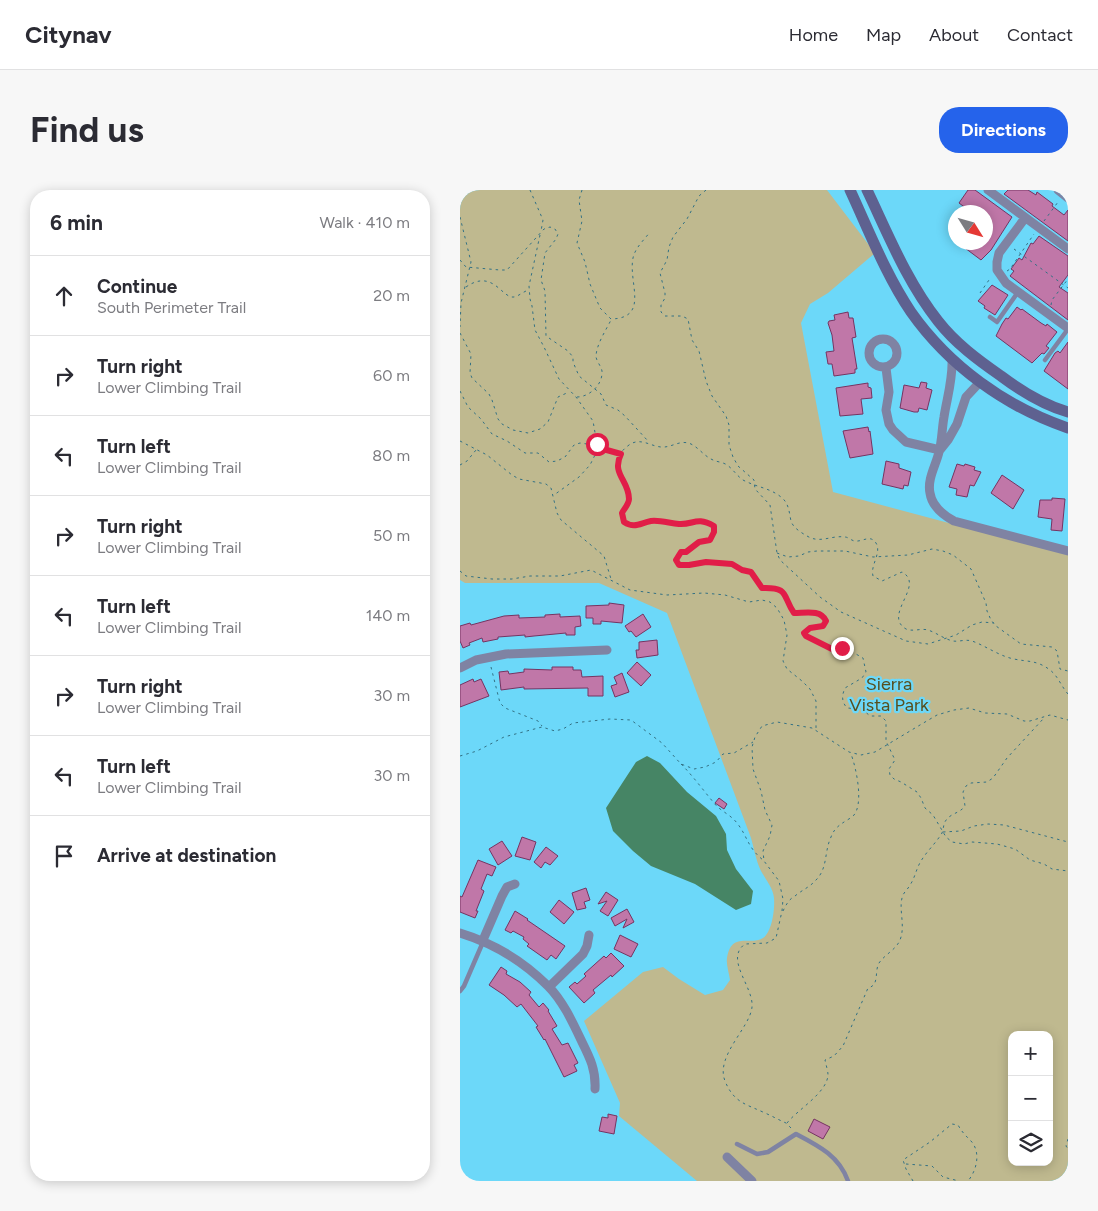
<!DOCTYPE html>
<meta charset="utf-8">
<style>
:root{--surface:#fff;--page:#f7f7f7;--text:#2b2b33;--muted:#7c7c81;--line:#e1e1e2;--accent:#2563eb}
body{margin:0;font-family:Figtree,sans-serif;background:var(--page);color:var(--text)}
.controls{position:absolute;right:15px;bottom:15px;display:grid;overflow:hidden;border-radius:10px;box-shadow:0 2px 12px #0003}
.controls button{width:45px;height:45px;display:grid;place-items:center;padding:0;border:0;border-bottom:1px solid var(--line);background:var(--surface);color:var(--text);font:25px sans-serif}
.compass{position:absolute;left:488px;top:15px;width:45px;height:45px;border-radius:50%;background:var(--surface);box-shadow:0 2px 12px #0003;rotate:127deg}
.stop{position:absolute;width:15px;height:15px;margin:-11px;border:4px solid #e11d48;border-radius:50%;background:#fff}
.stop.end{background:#e11d48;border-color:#fff;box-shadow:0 1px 5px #0008}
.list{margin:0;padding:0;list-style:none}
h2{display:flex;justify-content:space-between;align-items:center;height:65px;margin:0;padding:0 20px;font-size:21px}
h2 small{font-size:16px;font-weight:400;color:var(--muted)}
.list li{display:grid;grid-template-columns:32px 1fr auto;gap:15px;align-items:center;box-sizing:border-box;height:80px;padding:0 20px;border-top:1px solid var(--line)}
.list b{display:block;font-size:19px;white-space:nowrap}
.list p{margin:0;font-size:16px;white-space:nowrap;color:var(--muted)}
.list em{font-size:16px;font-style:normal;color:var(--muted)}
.icon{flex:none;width:28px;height:28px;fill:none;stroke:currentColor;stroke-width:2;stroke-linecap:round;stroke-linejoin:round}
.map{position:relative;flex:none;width:608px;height:991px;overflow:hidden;border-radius:20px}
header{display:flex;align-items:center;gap:30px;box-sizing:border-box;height:70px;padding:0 25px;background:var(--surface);border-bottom:1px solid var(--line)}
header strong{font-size:24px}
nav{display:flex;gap:28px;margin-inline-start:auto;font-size:18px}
.intro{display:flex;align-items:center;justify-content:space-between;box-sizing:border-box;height:120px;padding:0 30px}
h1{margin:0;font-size:35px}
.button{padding:12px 22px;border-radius:20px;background:var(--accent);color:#fff;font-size:18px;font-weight:700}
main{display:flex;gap:30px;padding:0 30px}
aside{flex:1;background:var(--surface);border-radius:20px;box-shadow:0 2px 12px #0003}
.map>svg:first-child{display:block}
</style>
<header>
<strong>Citynav</strong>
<nav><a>Home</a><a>Map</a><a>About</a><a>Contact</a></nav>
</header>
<div class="intro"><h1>Find us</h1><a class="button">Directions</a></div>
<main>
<aside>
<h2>6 min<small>Walk · 410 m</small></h2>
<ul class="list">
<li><svg class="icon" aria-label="ahead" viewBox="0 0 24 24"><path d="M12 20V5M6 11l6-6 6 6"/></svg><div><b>Continue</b><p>South Perimeter Trail</p></div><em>20 m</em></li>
<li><svg class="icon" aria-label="right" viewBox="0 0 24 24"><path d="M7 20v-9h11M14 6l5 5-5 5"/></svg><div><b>Turn right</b><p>Lower Climbing Trail</p></div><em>60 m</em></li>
<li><svg class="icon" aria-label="left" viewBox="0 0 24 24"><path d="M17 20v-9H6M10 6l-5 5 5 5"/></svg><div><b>Turn left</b><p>Lower Climbing Trail</p></div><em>80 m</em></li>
<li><svg class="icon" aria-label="right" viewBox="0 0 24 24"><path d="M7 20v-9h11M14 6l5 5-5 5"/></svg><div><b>Turn right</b><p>Lower Climbing Trail</p></div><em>50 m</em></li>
<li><svg class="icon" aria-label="left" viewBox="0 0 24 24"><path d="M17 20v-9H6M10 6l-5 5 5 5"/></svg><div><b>Turn left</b><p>Lower Climbing Trail</p></div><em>140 m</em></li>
<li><svg class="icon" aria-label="right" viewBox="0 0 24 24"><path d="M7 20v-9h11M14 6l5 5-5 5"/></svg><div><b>Turn right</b><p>Lower Climbing Trail</p></div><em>30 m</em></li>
<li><svg class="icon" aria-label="left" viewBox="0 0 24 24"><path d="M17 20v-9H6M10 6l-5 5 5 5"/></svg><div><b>Turn left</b><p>Lower Climbing Trail</p></div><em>30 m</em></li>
<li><svg class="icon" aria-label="arrive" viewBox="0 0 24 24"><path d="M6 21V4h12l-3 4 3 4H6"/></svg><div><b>Arrive at destination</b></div></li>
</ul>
</aside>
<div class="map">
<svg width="608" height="991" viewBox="0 0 608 991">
<rect width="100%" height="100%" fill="#6cd8f9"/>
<path fill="#bfb98f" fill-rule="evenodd" d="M0 0H367L415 63 368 103 350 114 341 133 373 302 608 365V991H237L159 926 160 913 124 831 183 782 203 777 219 789 245 805 263 800 270 790C269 783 266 774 267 768 271 741 291 756 303 748 312 742 315 719 314 708 313 698 306 690 301 681 296 671 294 658 291 648L207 423 139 393H5L0 390ZM552 845H589V972H552Z"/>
<path fill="#468565" d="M187 566 200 573 227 602 256 626 266 644 267 660 276 679 293 701 291 714 276 720 235 694 191 676 173 661 153 641 146 618 176 572Z"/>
<path fill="#c077a8" stroke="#763462" d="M508 0H515L552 27 531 60 521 70 505 58 509 52H526V22H511L499 13Z
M548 0H568L576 5 577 2 593 14 592 16 604 25 608 20V51L544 4Z
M579 46 608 66V85L599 97 608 103V130L550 86 554 81 551 79 559 68 562 70 571 53 573 54Z
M532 95 548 105 535 125 524 118 525 116 518 111Z
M557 117 561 120 562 119 581 133 586 136 587 134 597 142 586 156 589 158 584 164 582 163 572 173 536 146 542 134 546 128 548 129Z
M388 122 389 128H393L396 147 392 148 397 179H395V183L374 186 372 174H368L366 162 374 161 372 145 368 133 369 131 375 130 374 125Z
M608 152V199L584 181 595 163 598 161 600 163Z
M461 192 467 193 466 198 472 200 467 220 459 218 458 222H454L440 218 444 195 459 198Z
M408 193V197L411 198 412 208 401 209 403 224 380 226 376 198Z
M408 237 409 242 410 241 413 264 390 268 383 241Z
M426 271 439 274V278L451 282 448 296 444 295 443 299 422 294Z
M497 274 504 276 505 274 515 277 514 280 521 282 514 296 510 295 507 307 496 305 497 299 489 297Z
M542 285 564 300 553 319 531 303Z
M592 308 605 309 602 341 591 340 592 329 578 327 580 310H592Z
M149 413 164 415 162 433 141 431V434H133V428H126V416L149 415Z
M100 424V427L120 426 121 436 115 437V445H106V443L74 446 65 447V445L38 447V449L23 452 22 448 9 453 10 455 3 458 0 451V436L10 433 11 435 44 426 59 425V428L85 427V425Z
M183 424 191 437 176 447 171 441 169 442 165 436Z
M197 450 198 465 177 468 176 460H179V452Z
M177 472 191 485 181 496 167 483Z
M92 477H113V480H121L122 487 143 486V506H128V498L64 499V497L41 500 39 482 48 481 49 484 64 482V479L92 480Z
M162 483 169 502 155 507 151 496 157 494 154 487Z
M13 489 14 492 21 489 29 506 0 517V495Z
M259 608 267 614 264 619 255 613Z
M62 647 76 652 70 670 55 666Z
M42 651 52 666 38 675 29 659Z
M86 657 98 666 90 675 85 672 81 678 74 672Z
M18 670 36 677 32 686 27 684 21 699 24 701 16 721H18L15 728 0 722V706L2 707Z
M126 698 130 710 124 712 126 718 117 720 112 703Z
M146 702 158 710 148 726 140 721 147 711 138 714Z
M99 710 114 722 104 734 90 722Z
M167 719 174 732 163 738 167 729 155 736 151 728Z
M55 721 68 729 67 730 105 756 96 769 91 765 87 770 67 756 69 754 63 749 64 747 53 741 51 743 45 740Z
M160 745 178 754 171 767 154 759Z
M151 763 164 776 152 787 151 785 133 800 135 803 124 813 109 797 115 792 117 794 126 786 124 784 144 766 146 768Z
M41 777 47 781 46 784 60 792 71 802 69 805 79 817 83 813 89 820 88 821 97 836 92 839 102 855 108 853 118 873 114 875 117 881 104 887 85 849 84 850 76 837 78 836 61 814 57 817 44 805 29 795Z
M148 924 157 926 154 944 139 941 142 927 148 928Z
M354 929 370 937 363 949 348 941Z"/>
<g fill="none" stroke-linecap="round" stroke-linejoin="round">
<path stroke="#337184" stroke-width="1" stroke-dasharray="2.5 4" stroke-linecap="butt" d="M70 0 83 30 81 41
M122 0 119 10 122 31 117 53 125 72 130 94 140 118 151 129C190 128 168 93 173 68 175 58 184 50 190 42
M246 0 239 6 227 29 213 47 209 57 207 70 200 83 205 103V108L201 115V122L205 126H222L228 129 232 150 239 161 246 191 252 206 266 226 269 235V255L273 267 278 276 294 290 295 299 310 315 317 363 320 370 360 407 381 422 446 451 468 454 496 445 512 435 522 432 534 433
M0 27 11 72 1 113 0 137
M584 31 598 12
M80 45 69 96 70 109 72 116 75 140 84 157 99 189 116 207 133 231 137 254 135 265 130 275 119 287 94 305
M554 59 608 98
M0 70 6 77 40 80H47L84 39 90 37 95 39 98 44 96 49 85 63 81 90 85 101 86 146 108 161 113 167V172L119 186 141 204 146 215 158 220 165 226 188 251
M547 81 550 79 574 44
M6 97C33 78 42 109 54 107 59 106 64 101 69 100
M520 103 529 90 532 88
M591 115 592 110 608 89
M0 143 11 164 10 183 12 188 29 204 32 210 38 229 42 234 53 240 68 243 80 239 88 232 98 207 109 202
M0 201 8 217 21 229 32 244 47 251 65 263H78L89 272 97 271 105 267 114 255 120 253 127 254 160 264
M117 207C129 207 143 195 142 181 141 176 137 172 136 167 136 155 146 140 151 130
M0 251 27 265 52 285 59 289 86 294 91 298 97 323 101 330 144 366 151 389
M0 275 7 271 16 260
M317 363 328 367 339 366 348 362 357 361H385L413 367 448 365 472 359 483 361 493 365 511 379 526 413 527 421 531 430 536 436 561 454 592 457 597 461 600 479 608 481
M0 381 6 386 32 389H52L70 386H100L131 380 170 400 207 405 244 403 265 405 289 412 302 410 310 412 317 418 324 430 327 445 323 471 327 479 342 491 350 499 356 511V538
M31 477 40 513 45 518 78 531 82 536
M608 504C601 496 598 486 590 480 577 470 568 472 554 469 539 466 526 456 512 451 505 449 499 452 493 451 484 449 477 443 468 440 461 438 453 442 446 439 422 425 466 395 442 382L422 391 413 386C410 375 422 363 416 353 410 344 403 352 395 351 392 351 388 347 385 347 371 345 360 354 347 346 342 343 333 338 331 331 329 322 329 313 321 307 310 298 296 297 283 290 276 285 273 279 267 275 263 272 257 272 253 270 244 266 239 258 231 254 220 249 212 258 201 257 190 256 180 247 169 255 142 275 170 289 169 310 168 314 164 319 162 323L165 332 169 335 177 336 189 332 221 334 239 330 253 336 255 342 250 350 239 352 226 362H221L216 370 219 375H229L246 372 272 374 282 380 291 382 302 398C330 397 322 405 334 423 345 423 361 419 366 431L363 436 351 438 345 443 346 446 358 451 366 457 374 460 387 459 403 468 406 482 402 488 385 498C382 505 381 511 387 518L402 519 410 526H421L426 531V551L435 570 429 579 430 585 434 589 441 592 457 602 461 608 465 618 473 625 486 647 492 652 504 654 512 652 537 654 555 659 570 670 584 674 592 679 608 681
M0 566 17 561 44 547 82 537 95 541 103 539 113 533 150 529 171 530 202 553 221 574 234 579 245 577 256 572 263 564 274 563 293 552
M221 574C233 586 243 600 254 613 260 621 270 624 277 633 288 647 287 657 303 670
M483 642 501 641 514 636 528 634 544 635 608 652
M323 721C326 715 329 709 335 706 342 700 350 697 356 690 368 678 364 662 371 647 375 636 383 633 392 627 405 617 396 577 391 564
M327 933C337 920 367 903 368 885 368 881 366 875 365 870L374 866 383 856 405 805 408 798C420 795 414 782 419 773 426 763 438 759 441 747 445 733 438 717 443 705 445 701 448 699 450 695 455 688 456 679 461 671 467 661 476 653 482 643 484 638 483 633 487 629 492 623 500 623 505 616L503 602 506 596 511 593 527 592 533 588 547 568 584 528
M331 938 326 933C319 930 312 926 305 923 286 914 274 913 265 891 255 866 290 838 292 817 294 797 264 769 285 754L307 753 316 748 322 721 323 709 319 691 304 671 303 661 310 646 312 635 305 620 301 601 293 579 292 557 295 547 302 536 317 532 352 538 389 562 401 565 415 562 460 535 477 525 494 520 509 518 525 523 547 524 564 531H570L590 525 608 530
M608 949 606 956 608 959
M446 974 472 976 483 987 499 991
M453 991 446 979 443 970 470 952 492 934 498 935C502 942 505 945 511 951 521 962 517 980 508 991
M607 991 608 990"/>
<path stroke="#7f83a3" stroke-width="4.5" d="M530 127 537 132 558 102
M585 170 608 139
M0 801 4 796 23 752
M277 954 297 964 308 962 336 944C359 956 379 966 388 991"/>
<path stroke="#7f83a3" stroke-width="9" d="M528 0 608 59
M598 0 608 8
M565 28 539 63 537 72V80L546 93 608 138
M409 163a14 14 0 1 1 28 0a14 14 0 1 1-28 0Z
M492 169C493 189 487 208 484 227 482 238 482 251 479 262 476 275 467 289 470 303 472 317 483 325 494 331L608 361
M426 178 429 202 426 220 429 234 433 240 446 252 480 260
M480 260 488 250 497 234 506 207 520 192
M0 478 16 470 46 464 147 460
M0 743C33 753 64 772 88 796 103 811 113 833 122 852 130 868 136 880 135 899
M23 750 42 706 47 697 55 694
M89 797 123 764 127 756 129 745
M267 967 292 991"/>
<path stroke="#5e6190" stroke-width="11" d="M390 0C409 41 426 85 451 122 489 176 546 217 608 238
M407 0C428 44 447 92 478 131 495 153 518 170 541 186 561 201 584 215 608 222"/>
</g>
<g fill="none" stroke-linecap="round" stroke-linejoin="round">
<path stroke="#e11d48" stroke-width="6" d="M137 254 136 257 161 264C151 284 169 290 169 309 169 314 164 319 162 323L164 332C175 339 180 333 191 331 200 330 209 333 219 334 234 335 236 326 254 336V342L250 350 239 352 226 362H221L216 370 219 375H229L246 372 272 374 282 380 291 382 302 398C330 397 322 406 334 423 345 423 361 419 366 431L363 436 350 438 344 443 346 446 374 460 382 458"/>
</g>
<g text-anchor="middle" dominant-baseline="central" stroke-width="4.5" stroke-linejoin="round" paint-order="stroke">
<g font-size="18" fill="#574f1f" stroke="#6cd8f9">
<text x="429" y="494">Sierra<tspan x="429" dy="21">Vista Park</tspan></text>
</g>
</g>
</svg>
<div class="controls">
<button>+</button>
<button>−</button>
<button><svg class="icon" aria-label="layers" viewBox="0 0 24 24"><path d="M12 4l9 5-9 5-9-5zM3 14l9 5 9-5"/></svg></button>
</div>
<svg class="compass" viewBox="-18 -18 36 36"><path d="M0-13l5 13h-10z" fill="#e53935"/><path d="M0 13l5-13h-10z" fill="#7c7c81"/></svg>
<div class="stop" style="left:137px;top:254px"></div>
<div class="stop end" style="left:382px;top:458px"></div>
</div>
</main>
